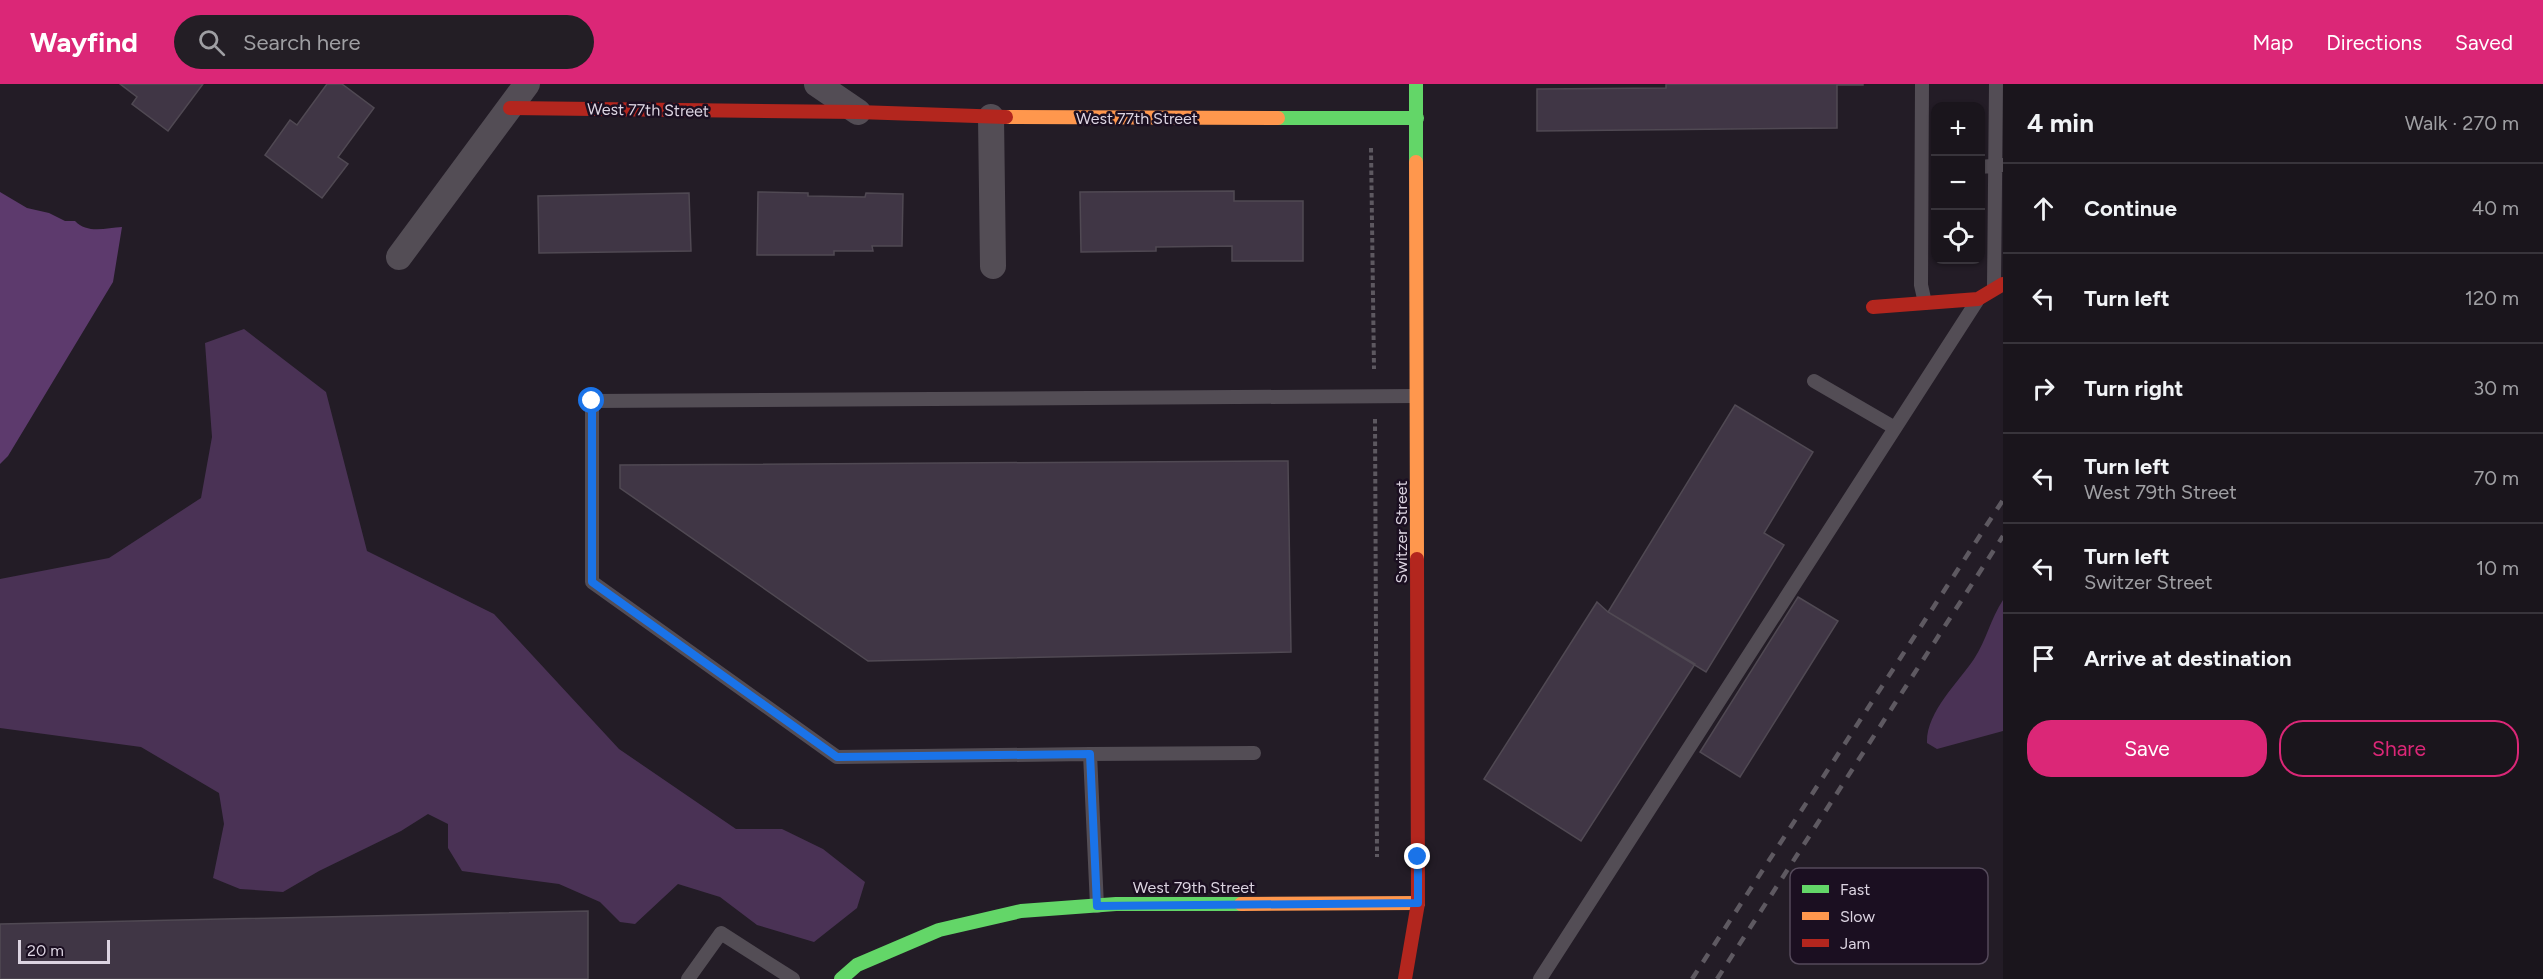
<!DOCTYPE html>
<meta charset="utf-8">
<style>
:root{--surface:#1a151c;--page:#231e25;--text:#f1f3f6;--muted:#9f9fa3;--line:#38343b;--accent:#db2777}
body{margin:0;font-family:Figtree,sans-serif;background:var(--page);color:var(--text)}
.controls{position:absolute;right:18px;top:18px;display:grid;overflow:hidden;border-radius:12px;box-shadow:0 2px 4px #0004}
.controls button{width:54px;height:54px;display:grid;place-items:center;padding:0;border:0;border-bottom:2px solid var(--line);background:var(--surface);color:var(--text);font:30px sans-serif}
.scale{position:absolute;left:18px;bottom:15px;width:92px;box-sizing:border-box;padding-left:6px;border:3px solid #dcd4e1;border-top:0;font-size:16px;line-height:21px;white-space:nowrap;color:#dcd4e1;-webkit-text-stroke:4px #1b0f21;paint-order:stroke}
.stop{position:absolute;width:18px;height:18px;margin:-14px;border:4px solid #1a73e8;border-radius:50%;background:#fff}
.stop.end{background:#1a73e8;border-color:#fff;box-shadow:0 2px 6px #0008}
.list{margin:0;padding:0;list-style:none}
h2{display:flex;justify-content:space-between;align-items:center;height:78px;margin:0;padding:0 24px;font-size:26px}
h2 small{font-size:20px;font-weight:400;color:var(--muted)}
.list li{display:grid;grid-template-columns:39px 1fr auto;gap:18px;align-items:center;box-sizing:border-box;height:90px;padding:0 24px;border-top:2px solid var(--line)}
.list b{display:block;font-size:22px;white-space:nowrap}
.list p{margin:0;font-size:20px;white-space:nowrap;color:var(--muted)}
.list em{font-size:20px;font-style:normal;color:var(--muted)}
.actions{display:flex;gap:12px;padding:18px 24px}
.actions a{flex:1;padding:14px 0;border:2px solid var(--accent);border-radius:24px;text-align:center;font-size:21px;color:var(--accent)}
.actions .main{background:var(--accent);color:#fff}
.icon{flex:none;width:33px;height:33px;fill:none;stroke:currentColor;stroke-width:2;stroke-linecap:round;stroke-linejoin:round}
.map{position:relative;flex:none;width:2003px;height:895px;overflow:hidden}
header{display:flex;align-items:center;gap:36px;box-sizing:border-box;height:84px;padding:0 30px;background:var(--accent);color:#fff}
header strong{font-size:28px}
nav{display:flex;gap:33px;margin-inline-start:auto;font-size:21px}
.search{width:420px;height:54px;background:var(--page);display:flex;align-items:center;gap:15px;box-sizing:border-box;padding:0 21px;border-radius:33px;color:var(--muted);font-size:22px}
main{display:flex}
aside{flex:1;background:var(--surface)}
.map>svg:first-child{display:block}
</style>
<header>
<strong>Wayfind</strong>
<div class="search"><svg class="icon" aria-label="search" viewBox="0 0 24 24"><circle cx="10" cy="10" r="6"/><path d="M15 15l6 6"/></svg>Search here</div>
<nav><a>Map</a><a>Directions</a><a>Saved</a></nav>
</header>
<main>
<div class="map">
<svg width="2003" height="895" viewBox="0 0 2003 895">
<rect width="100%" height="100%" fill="#231c26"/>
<path fill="#4a3255" d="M244 245 326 308 367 467 494 530 619 665 736 745H782L823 765 865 798 857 824 814 858 757 841 720 813 678 800 635 840 620 838 600 818 559 800 462 787 448 764V740L428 730 401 747 319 787 283 808 240 805 213 794 224 740 219 709 141 663 0 644V495L109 474 201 414 212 353 205 259Z
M2003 516V647L1937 665 1927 659C1926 628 1958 599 1974 575 1986 557 1991 534 2003 516Z"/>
<path fill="#5d3a6d" d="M0 108 27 124 49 129 65 137H75C87 150 106 144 122 143L113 198 8 372 0 380Z"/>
<path fill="#403645" stroke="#504953" stroke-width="1.5" d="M120 0H203L168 47 132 20 137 13Z
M327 0H342L374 24 338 73 348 80 322 114 265 71 290 36 297 41Z
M1666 0H1863V1H1837V44L1537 47V5L1666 4Z
M1234 107V117H1303V177H1232V162L1156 163V167L1081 168 1080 108Z
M758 108 808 109V112L865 113 866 109 903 110 902 162H872L873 167H834V171H757Z
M689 109 691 167 539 169 538 112Z
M1735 321 1813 368 1764 449 1784 461 1706 588 1608 528Z
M1288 377 1291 568 868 577 620 404V381Z
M1798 513 1838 537 1740 693 1700 668Z
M1597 518 1608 528 1695 580 1581 757 1484 695Z
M588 827V895H0V840Z"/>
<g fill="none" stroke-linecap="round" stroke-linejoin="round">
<path stroke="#5d5860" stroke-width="4" stroke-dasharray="4.5 3" stroke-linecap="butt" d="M1371 64 1374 285
M1375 335 1377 773"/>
<path stroke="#534d55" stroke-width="14" d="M1922 0 1921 201 1925 219
M1980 83 2003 81
M1994 202 1996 0
M1814 297 1895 344
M1090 670 1254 669
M1097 822 1090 670 837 673 592 498V317L1416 312
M688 895 721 849 793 895
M1540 895 1977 217"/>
<path stroke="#534d55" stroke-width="26" d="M817 0 858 28
M991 33 993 182
M399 173 527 0"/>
<path stroke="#63d668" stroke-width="14" d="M1416 0V78
M1278 34H1417
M841 895 857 881 939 846 1021 827 1116 820H1241"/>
<path stroke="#ff974d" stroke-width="14" d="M1006 33 1278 34
M1416 78 1417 475
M1241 820 1418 819"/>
<path stroke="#b3261e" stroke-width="14" d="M510 24 858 28 1006 33
M1873 223 1978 215 2003 200
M1405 895 1418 819 1417 475"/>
<path stroke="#5e5961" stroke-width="4.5" stroke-dasharray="10 10" stroke-linecap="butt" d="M1692 895 2003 416
M1717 895 2003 452"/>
</g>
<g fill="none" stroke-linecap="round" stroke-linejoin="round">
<path stroke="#1a73e8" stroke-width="8" d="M592 317V498L837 673 1090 670 1097 822 1418 819V773"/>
</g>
<g text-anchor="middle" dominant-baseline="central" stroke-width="5" stroke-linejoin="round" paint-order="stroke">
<g font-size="16" fill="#dcd4e1" stroke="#1b0f21">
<text transform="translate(648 26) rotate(1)">West 77th Street</text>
<text x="1137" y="34">West 77th Street</text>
<text transform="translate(1401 448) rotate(-90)">Switzer Street</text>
<text x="1194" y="803">West 79th Street</text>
</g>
</g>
<rect x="1790" y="784" width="198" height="96" rx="9" fill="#1b0f21" stroke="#554a5b" stroke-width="1.5"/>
<rect x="1802" y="801" width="27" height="8" fill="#63d668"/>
<rect x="1802" y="828" width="27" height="8" fill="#ff974d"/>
<rect x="1802" y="855" width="27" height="8" fill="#b3261e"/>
<g font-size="16" fill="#dcd4e1">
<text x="1840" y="811">Fast</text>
<text x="1840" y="838">Slow</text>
<text x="1840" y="865">Jam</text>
</g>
</svg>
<div class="controls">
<button>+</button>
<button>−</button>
<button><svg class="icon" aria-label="locate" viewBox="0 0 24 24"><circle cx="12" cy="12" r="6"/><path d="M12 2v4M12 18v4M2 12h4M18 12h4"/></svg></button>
</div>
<div class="scale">20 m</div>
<div class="stop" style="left:592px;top:317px"></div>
<div class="stop end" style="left:1418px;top:773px"></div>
</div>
<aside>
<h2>4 min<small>Walk · 270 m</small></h2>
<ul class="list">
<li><svg class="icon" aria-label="ahead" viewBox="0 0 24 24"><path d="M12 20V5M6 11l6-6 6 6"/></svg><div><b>Continue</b></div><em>40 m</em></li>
<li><svg class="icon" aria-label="left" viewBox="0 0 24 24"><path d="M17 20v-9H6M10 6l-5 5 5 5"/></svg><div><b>Turn left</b></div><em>120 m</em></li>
<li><svg class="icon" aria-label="right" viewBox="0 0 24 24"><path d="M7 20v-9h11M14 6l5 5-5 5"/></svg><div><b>Turn right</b></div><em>30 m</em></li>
<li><svg class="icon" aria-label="left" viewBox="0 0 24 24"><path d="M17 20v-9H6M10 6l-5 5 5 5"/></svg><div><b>Turn left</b><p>West 79th Street</p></div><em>70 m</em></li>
<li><svg class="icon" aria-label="left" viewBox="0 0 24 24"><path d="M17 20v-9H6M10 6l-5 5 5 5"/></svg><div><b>Turn left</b><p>Switzer Street</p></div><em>10 m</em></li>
<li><svg class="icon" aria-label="arrive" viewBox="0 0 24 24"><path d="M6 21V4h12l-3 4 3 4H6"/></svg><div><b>Arrive at destination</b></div></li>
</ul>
<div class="actions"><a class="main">Save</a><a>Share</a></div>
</aside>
</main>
